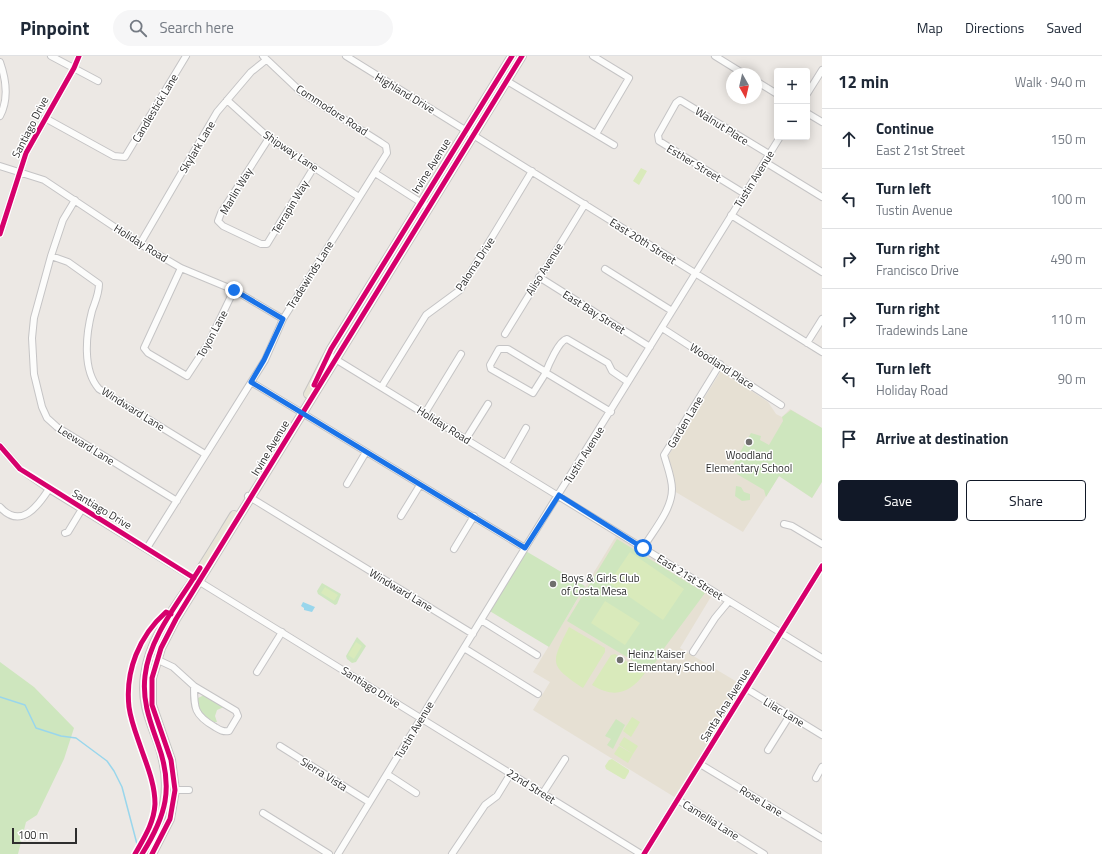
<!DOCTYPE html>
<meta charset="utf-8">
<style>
:root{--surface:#fff;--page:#f6f6f7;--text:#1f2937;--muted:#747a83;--line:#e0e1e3;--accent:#111827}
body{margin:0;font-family:"Titillium Web",sans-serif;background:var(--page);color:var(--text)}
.controls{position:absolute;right:12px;top:12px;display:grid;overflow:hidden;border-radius:4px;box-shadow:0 2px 10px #0003}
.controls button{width:36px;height:36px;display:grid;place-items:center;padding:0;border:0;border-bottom:1px solid var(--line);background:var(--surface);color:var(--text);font:20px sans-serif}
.compass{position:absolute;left:726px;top:12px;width:36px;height:36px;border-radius:50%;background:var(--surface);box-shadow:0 2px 10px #0003;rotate:172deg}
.scale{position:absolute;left:12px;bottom:10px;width:65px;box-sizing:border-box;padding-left:4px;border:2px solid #2e2e2e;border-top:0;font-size:11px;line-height:14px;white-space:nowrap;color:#2e2e2e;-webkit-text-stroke:3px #fff;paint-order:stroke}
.stop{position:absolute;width:12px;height:12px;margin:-9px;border:3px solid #1a73e8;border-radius:50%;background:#fff}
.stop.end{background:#1a73e8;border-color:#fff;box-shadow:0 1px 4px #0008}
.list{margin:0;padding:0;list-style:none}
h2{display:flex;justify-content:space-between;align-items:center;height:52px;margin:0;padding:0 16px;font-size:17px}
h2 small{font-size:13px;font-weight:400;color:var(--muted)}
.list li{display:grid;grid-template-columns:26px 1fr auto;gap:12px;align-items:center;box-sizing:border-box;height:60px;padding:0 16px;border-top:1px solid var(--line)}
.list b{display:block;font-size:15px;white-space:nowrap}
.list p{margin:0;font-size:13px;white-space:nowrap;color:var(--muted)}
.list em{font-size:13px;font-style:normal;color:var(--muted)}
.actions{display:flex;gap:8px;padding:12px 16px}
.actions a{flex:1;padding:9px 0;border:1px solid var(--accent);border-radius:4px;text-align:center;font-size:14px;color:var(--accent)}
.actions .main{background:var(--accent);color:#fff}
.icon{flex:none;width:22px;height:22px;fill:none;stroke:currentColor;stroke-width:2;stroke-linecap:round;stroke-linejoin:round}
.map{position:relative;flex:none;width:822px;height:798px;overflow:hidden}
header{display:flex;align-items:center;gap:24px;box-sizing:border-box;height:56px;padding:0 20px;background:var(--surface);border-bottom:1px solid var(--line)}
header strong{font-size:19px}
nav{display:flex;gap:22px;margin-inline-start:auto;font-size:14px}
.search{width:280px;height:36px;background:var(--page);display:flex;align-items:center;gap:10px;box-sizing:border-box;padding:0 14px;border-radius:22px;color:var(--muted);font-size:15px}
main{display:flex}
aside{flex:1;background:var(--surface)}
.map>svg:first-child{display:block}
</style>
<header>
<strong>Pinpoint</strong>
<div class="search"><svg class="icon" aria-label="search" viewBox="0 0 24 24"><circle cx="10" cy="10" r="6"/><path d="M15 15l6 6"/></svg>Search here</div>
<nav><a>Map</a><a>Directions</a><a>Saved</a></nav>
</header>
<main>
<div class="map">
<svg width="822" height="798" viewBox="0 0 822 798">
<rect width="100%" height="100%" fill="#ece8e4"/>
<path fill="#e6e0d3" d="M721 315 768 346 776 358 782 361 790 353 822 372V425L812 442 779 420 743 476 674 435 667 402Z
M616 480 712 539 680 592 744 630 676 742 533 654 550 626 533 616Z"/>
<path fill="#cee6be" d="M791 354 822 372V426L812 442 779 420 766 441 764 434 730 414 751 377 761 380 760 384 769 389 783 365 782 361Z
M736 430 741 431 744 436 750 438V444L742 445 735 440Z
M617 483 705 537 665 591 650 615 567 565Z
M524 494 585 530 549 591 488 554Z
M322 527 341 538 337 548 335 549 318 538 317 535Z
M357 581 366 590 356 606 352 607 347 603 346 600Z
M0 606 34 631 74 672 64 703 37 759 26 766 18 798H0Z
M204 639 224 651 217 654 215 660 217 666H214C205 661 197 654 198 642Z
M616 663 625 669 613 693 607 689 611 683 605 680Z"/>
<path fill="#d9eabb" d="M641 112 647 115 639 129 633 125Z
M630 496 684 533 663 564 609 527Z
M325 531 338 539 334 545 321 537Z
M605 545 640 567 625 589 591 567Z
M569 571 605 592V596L583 632C548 609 551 607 569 571Z
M356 586 362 590 354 603 348 599Z
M615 598 645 617C630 637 615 643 592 629L611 599Z
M632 661 640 666 631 681 623 675Z
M624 681 638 690 633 698 619 689Z
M619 690 633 698 628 707 614 698Z
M612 703 629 714V716L625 723H623L606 713 605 710 609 704Z"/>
<path fill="#99d6ec" d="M303 546 315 551 312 556 304 554V552L301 550Z"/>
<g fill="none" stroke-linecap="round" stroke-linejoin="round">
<path stroke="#99d6ec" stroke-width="1.5" d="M0 641 25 649 36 672 61 680 76 682 107 705 114 715 122 731 137 788"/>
<g stroke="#c5c4c5" stroke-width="8">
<path id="minor" d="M51 0 98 25
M346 0 822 296
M593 0 629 22 596 78
M715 0 744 18
M0 6C6 23 9 43 0 60
M507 25 614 89
M756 25 777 38
M807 38 822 14
M227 44 269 82 359 141
M807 57 822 66
M45 62 114 100 125 101 186 0
M269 82 221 157 218 165 223 170 261 188H267L314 111
M765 106 822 141
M0 110 44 124 140 188 181 212 234 234 283 263
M375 117 428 151
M745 138 659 85 658 79 676 47 680 44 769 98
M75 144 63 164 51 200 34 262 32 282 34 318 42 351 47 362 57 371 177 445
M731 159 822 216
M0 178 26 97 74 12 79 0
M140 188 217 56 251 16 266 4
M51 200 68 206 99 228C99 238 95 246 92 255 86 278 82 314 99 333L205 398
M181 212 144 292 148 297 187 320 208 288 234 234
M605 213 672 255
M539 221 650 291
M662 272 781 349
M505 278 585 148
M807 287 822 263
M332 301 822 602
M546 316 508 293H499L490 309 491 313 533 337 545 318C548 310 559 284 567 283L608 307 612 315 628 326
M548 318 611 356
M251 326 525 492
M382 330 426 259 460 234 532 115
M425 357 461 298
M466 383 488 348
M0 390 20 413 49 433 641 798
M506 407 526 372
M347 428 366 396
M248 440 473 578
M0 451C21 474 38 450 49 433
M401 460 420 429
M784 468 792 470 822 488
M65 477 68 476 82 453
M147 492 265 304 283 263 387 97 386 90 380 86 301 36 263 0
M643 492C653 475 672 454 672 433 672 422 667 410 664 399L720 308
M454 493 474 460
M481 564 537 599
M464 592 538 638
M693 596 715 562 729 545
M156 603 173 611 194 630
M257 616 282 576
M194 630 236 655 238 660 229 675C223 676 220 674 215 671 194 659 194 652 194 630Z
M747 633 822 679
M280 690 369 746
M768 694 790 659
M700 708 822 782
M387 718 416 737
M816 722 822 711
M175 734H189
M543 737 565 703
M678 744 764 798
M263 757 329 798
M338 798 525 492 780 81
M452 798 485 749 497 740 511 717
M644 798 822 510"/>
</g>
<g stroke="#c6c5c4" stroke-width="10">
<path id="major" d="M308 338 331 293 512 0
M142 798C165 761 173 732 159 689 150 664 141 647 145 619 149 584 174 552 194 523 208 502 221 480 234 459
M152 798 170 763 175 734 171 704 152 649V622L161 592 176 563 522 0"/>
</g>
<use href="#minor" stroke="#fcfcfb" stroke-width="6"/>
<use href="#major" stroke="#e8e4d6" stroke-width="8"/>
<g stroke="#fff" stroke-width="8">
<path id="cycleway" d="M0 178 26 97 74 12 79 0
M314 329 331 293 512 0
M0 390 20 413 194 522
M135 798C144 782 154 767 155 748 155 729 148 712 142 695 137 680 131 666 129 651 125 615 139 580 166 556L171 558
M142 798C166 760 174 732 158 688 150 665 142 645 145 620 149 581 180 545 200 512
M152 798 170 763 175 734 171 704 152 649V622L161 592 176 563 522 0
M644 798 822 510"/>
</g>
<use href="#cycleway" stroke="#d6006c" stroke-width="5"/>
</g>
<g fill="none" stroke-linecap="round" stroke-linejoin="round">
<path stroke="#1a73e8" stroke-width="5" d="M234 234 283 263 264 304 251 326 525 492 559 439 643 492"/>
</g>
<g fill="#706f6e" stroke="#fff" stroke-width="1.5">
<circle cx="749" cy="386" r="4"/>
<circle cx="553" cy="528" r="4"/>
<circle cx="620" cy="604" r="4"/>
</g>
<g text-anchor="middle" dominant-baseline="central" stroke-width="3" stroke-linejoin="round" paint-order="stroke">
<g font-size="11" fill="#2e2e2e" stroke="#fff">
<text transform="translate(405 37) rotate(31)">Highland Drive</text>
<text transform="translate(155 52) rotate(-59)">Candlestick Lane</text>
<text transform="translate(332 54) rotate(33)">Commodore Road</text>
<text transform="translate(722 70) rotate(32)">Walnut Place</text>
<text transform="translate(30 71) rotate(-63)">Santiago Drive</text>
<text transform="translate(197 91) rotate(-59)">Skylark Lane</text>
<text transform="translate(291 95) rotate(34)">Shipway Lane</text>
<text transform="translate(694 107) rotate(31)">Esther Street</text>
<text transform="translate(431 110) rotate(-58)">Irvine Avenue</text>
<text transform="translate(754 123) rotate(-58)">Tustin Avenue</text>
<text transform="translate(236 135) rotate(-59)">Marlin Way</text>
<text transform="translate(290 151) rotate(-59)">Terrapin Way</text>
<text transform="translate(643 185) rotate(32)">East 20th Street</text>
<text transform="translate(141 187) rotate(32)">Holiday Road</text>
<text transform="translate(475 208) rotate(-57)">Paloma Drive</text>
<text transform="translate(544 213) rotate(-58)">Aliso Avenue</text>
<text transform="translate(310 219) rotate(-58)">Tradewinds Lane</text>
<text transform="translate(594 256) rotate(32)">East Bay Street</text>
<text transform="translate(212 278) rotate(-62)">Toyon Lane</text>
<text transform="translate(722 310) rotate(33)">Woodland Place</text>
<text transform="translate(133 353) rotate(32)">Windward Lane</text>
<text transform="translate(685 366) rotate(-59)">Garden Lane</text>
<text transform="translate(444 369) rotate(32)">Holiday Road</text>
<text transform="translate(86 389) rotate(32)">Leeward Lane</text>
<text transform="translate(270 392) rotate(-59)">Irvine Avenue</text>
<text transform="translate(584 399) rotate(-58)">Tustin Avenue</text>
<text transform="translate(102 453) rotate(31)">Santiago Drive</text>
<text transform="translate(690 521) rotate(32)">East 21st Street</text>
<text transform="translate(401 534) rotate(31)">Windward Lane</text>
<text transform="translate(371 631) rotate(32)">Santiago Drive</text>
<text transform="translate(725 649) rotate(-58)">Santa Ana Avenue</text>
<text transform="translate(784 656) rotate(31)">Lilac Lane</text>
<text transform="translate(414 674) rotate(-59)">Tustin Avenue</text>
<text transform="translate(324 718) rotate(32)">Sierra Vista</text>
<text transform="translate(531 730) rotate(32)">22nd Street</text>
<text transform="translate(761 745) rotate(31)">Rose Lane</text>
<text transform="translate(711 764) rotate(32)">Camellia Lane</text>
</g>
<g font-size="11" fill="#2e2e2e" stroke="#fff" text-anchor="start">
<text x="749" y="399" text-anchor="middle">Woodland<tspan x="749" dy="13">Elementary School</tspan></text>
<text x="561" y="522">Boys &amp; Girls Club<tspan x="561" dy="13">of Costa Mesa</tspan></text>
<text x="628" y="598">Heinz Kaiser<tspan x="628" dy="13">Elementary School</tspan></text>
</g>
</g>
</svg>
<div class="controls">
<button>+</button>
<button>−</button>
</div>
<svg class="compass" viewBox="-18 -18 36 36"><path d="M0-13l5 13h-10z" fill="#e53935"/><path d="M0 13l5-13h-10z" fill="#747a83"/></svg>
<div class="scale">100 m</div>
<div class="stop" style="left:643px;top:492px"></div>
<div class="stop end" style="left:234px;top:234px"></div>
</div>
<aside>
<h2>12 min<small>Walk · 940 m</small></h2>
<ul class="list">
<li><svg class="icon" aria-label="ahead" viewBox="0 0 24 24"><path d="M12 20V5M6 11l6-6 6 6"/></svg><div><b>Continue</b><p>East 21st Street</p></div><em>150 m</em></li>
<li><svg class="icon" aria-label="left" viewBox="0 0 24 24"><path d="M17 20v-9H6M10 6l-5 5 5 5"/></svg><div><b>Turn left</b><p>Tustin Avenue</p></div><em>100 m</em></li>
<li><svg class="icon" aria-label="right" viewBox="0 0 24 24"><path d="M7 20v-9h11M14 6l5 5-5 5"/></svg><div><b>Turn right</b><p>Francisco Drive</p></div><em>490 m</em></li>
<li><svg class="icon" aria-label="right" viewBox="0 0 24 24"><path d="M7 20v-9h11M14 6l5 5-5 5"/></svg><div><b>Turn right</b><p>Tradewinds Lane</p></div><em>110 m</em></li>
<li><svg class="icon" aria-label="left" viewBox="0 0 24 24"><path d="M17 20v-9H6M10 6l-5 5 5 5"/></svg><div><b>Turn left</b><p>Holiday Road</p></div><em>90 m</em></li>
<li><svg class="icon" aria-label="arrive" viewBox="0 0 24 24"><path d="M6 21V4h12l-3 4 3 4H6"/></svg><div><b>Arrive at destination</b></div></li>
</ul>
<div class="actions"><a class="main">Save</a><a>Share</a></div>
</aside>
</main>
